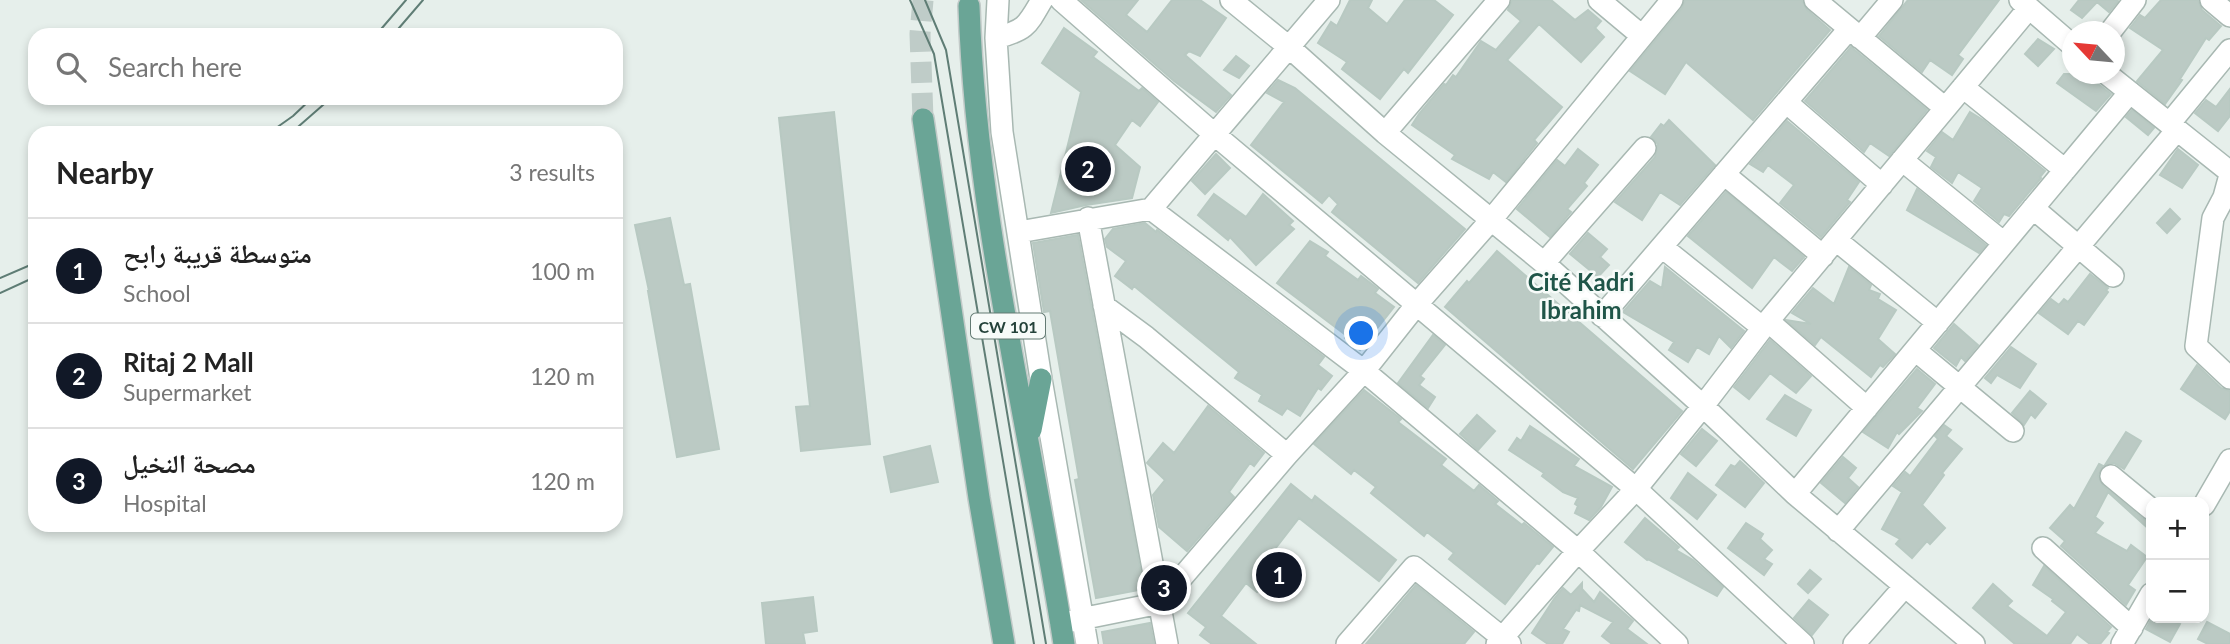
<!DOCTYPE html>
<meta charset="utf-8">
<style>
:root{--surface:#fff;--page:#f2f2f2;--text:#222;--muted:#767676;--line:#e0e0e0;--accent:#111827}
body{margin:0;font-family:Lato,"Noto Naskh Arabic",sans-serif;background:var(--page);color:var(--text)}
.controls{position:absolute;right:21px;bottom:21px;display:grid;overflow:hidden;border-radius:14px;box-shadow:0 4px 10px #0003}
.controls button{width:63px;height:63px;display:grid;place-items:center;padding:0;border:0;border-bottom:2px solid var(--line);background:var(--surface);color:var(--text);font:35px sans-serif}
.compass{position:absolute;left:2062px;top:21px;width:63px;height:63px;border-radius:50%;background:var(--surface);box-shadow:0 4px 10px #0003;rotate:296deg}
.you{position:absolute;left:1362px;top:334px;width:24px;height:24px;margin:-18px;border:5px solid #fff;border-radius:50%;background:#1a73e8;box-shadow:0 0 0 10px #1a73e833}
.badge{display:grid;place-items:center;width:46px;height:46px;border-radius:50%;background:var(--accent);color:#fff;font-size:23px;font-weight:700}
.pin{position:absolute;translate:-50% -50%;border:4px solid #fff;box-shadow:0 2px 7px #0006}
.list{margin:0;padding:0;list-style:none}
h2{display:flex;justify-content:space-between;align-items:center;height:91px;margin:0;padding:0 28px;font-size:30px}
h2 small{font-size:23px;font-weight:400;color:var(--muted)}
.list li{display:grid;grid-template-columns:46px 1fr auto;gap:21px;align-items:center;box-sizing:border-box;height:105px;padding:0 28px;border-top:2px solid var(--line)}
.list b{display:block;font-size:26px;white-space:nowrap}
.list p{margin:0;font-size:23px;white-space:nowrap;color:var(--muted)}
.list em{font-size:23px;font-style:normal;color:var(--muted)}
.icon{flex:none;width:38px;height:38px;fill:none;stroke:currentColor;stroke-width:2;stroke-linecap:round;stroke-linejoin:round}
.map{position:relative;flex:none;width:2230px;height:644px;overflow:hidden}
.search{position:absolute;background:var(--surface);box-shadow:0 4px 10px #0003;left:28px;top:28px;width:595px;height:77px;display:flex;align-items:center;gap:18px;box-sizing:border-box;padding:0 24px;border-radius:21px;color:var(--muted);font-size:26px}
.panel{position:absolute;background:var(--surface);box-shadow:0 4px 10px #0003;left:28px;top:126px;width:595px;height:406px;border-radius:21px}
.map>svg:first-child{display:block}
</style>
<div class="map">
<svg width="2230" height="644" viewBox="0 0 2230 644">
<rect width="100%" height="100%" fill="#e6efeb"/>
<path fill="#bbcac4" stroke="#b8c9c2" stroke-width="2" d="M1081 0H1138L1126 15 1147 32 1172 0H1200L1226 18 1200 56 1189 51 1185 55 1231 95 1216 112 1174 81Z
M1350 0H1372L1368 8 1387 24 1405 0H1434L1453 15 1408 73 1404 69 1380 99 1342 69 1347 62 1318 43 1331 22 1337 26Z
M1512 0H1551L1575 20 1588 10 1601 21 1595 28 1604 37 1581 62 1539 24 1507 60 1562 107 1534 140 1537 143 1506 182 1493 172 1489 179 1452 159 1455 155 1412 125 1419 114 1444 84 1446 85 1453 75 1456 77 1481 41 1496 50 1521 21 1508 10Z
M1685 0H1802L1807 10 1830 30 1753 120 1686 62 1665 94 1630 71 1682 8Z
M1908 0H1999L1958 55 1963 59 1952 75 1930 60 1922 72 1879 36Z
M2079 0H2117L2118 1 2109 12 2097 2 2082 18 2071 10Z
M2161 0H2198L2202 10 2221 26 2209 40 2206 38 2180 79 2182 80 2165 104 2137 81 2163 50 2130 28 2140 15 2145 18Z
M1064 28 1097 52 1093 57 1139 91 1142 88 1158 102 1140 126 1132 120 1115 145 1140 167 1132 198 1086 205 1051 213 1081 92 1042 63Z
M2038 39 2054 49 2038 66 2025 54Z
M1851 47 1927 110 1889 156 1870 143 1864 152 1805 101Z
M1236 56 1249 66 1239 78 1224 70Z
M2064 74H2094L2098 84 2111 94 2096 111 2057 83Z
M1278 80 1295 88 1465 229 1418 283 1332 212 1338 204 1329 195 1322 203 1251 145 1284 102 1267 93Z
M2230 89V116L2218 131 2195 113 2206 100 2216 107Z
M2132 110 2154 128 2148 135 2126 117Z
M834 112 870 444 801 451 796 407 810 406 779 118Z
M1970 112 1983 120 2045 171 2040 177 2041 178 2009 216 2004 214 1999 222 1974 201 1982 188 1958 172 1952 183 1931 167 1936 157 1927 151 1942 132 1953 140Z
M1669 120 1715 165 1680 205 1660 192 1642 220 1615 202 1655 157 1658 144 1651 137 1661 124 1664 126Z
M1787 121 1859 182 1847 200 1850 202 1821 237 1780 203 1794 185 1768 165 1763 172 1750 164Z
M1578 149 1598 165 1584 183 1587 186 1567 209 1571 212 1550 237 1517 209 1557 160 1565 166Z
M2178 149 2198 165 2182 188 2160 175Z
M1216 154 1230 168 1205 194 1192 181Z
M1917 189 1986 245 1979 253 1907 210Z
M1726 192 1804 257 1792 271 1774 257 1752 288 1688 236Z
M1214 194 1246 217 1263 194 1293 221 1289 225 1294 229 1256 265 1230 237 1228 240 1198 215Z
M2170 209 2180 219 2167 233 2157 223Z
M670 218 684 285 690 284 719 449 677 457 648 291H649L635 225Z
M1145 223 1156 232 1157 230 1324 357 1318 365 1332 376 1321 390 1318 388 1300 416 1287 408 1282 415 1259 401 1262 395 1235 378 1239 372 1134 286 1132 289 1115 276 1126 261 1107 247 1105 239 1113 229Z
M1588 233 1607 249 1600 257 1609 265 1598 277 1570 254Z
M1078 235 1144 589 1096 598 1075 480 1079 479 1050 311 1044 312 1033 243Z
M1310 241 1328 252 1325 256 1358 280 1361 276 1373 285 1378 289 1375 293 1394 307 1360 350 1345 338 1347 336 1277 283Z
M1497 251 1682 411 1633 469 1445 307 1467 281 1469 283Z
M1665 267 1744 331 1731 348 1719 336 1709 354 1697 347 1688 362 1669 350 1674 342 1623 312 1650 281 1662 288Z
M1849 267 1871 285 1869 290 1880 294 1878 299 1896 310 1878 339 1895 354 1883 367 1880 365 1871 377 1821 337 1815 345 1786 320 1811 324 1792 313 1813 288 1834 304Z
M2090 274 2108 288 2106 290 2108 292 2084 325 2078 321 2068 334 2039 313 2051 299 2059 305 2064 299 2068 302Z
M1954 324 1978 345 1965 361 1961 357 1956 366 1934 348Z
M1433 335 1445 345 1420 376 1424 379 1419 385 1435 397 1428 408 1398 383Z
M1770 340 1811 376 1796 393 1770 373 1749 399 1734 387Z
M2011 347 2036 364 2020 388 1997 375 1991 383 1985 378Z
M2197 365 2221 388 2230 391V411L2225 419 2181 389Z
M1917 369 1935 384 1917 408 1922 411 1899 434 1897 432 1888 448 1863 432Z
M1364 390 1401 419 1398 422 1446 459 1441 465 1474 491 1479 485 1498 501 1495 504 1522 525 1524 523 1553 547 1539 564 1537 563 1505 604 1449 559 1454 553 1427 532 1424 536 1371 493 1376 487 1354 470 1351 474 1314 444Z
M2030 391 2046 404 2035 418 2031 414 2024 425 2012 413Z
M1785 395 1811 410 1796 436 1767 419Z
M1208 406 1264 453 1254 466 1250 463 1229 492 1234 497 1187 551 1159 527 1153 495 1165 480 1147 463 1163 443 1174 453Z
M1477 415 1495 431 1478 450 1460 434Z
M1944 425 1951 430 1946 436 1962 449 1942 473 1944 475 1922 505 1945 528 1930 544 1927 541 1912 558 1896 544 1900 539 1882 529 1902 492 1893 486 1905 472 1910 476 1938 439 1935 436Z
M1530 426 1579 459 1574 466 1612 487 1601 507 1589 520 1575 513 1578 506 1575 504 1578 498 1563 492 1542 476 1544 473 1509 450 1517 438 1521 441Z
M1702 429 1717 441 1696 466 1681 454Z
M2126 432 2141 441 2124 469 2114 463 2105 465Z
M930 446 938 482 891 492 884 457Z
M1843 457 1856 468 1848 478 1858 487 1845 503 1821 483Z
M1740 461 1764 483 1745 507 1716 485 1731 465 1735 467Z
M2099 464 2103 466 2098 475 2103 486 2143 519 2151 522V531L2108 492 2095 517 2103 523 2095 533 2127 551 2131 545 2147 557 2128 585 2135 590 2126 605 2061 546 2065 541 2050 528 2070 505 2074 509Z
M1688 473 1716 495 1697 519 1671 498Z
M1291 484 1312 501 1315 496 1396 560 1379 581 1299 518 1275 549 1285 557 1257 592 1246 583 1221 616 1256 644H1212L1200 635 1206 627 1188 613Z
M1645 518 1679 547 1676 550 1693 560 1723 587 1717 596 1648 559 1647 560 1625 542Z
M1746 523 1763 534 1760 539 1772 550 1764 559 1772 564 1764 575 1728 548Z
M2044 566 2111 627 2107 632 2109 633 2100 644H2090L2077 634 2070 644H2015L1973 608 1993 584 2012 601 2007 606 2047 636 2066 612 2052 601 2053 599 2033 585Z
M1810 570 1821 579 1808 593 1798 584Z
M1582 583V589L1594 602 1600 592 1633 621 1627 629 1647 644H1612L1602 636 1613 622 1580 605 1579 611 1576 610 1563 629 1569 632 1562 644H1548L1532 633 1554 599 1563 588 1571 595Z
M1416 585 1474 632 1464 644H1366Z
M813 597 817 631 803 633 805 644H766L762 603Z
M1809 600 1828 615 1812 635 1794 618Z
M2152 618H2167L2180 624 2170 642 2146 629Z
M2207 622 2230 634V644H2208L2198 639Z
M1150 623 1154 644H1104L1102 632Z"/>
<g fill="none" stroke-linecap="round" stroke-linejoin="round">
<path stroke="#bfccc8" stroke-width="21" stroke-dasharray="21 10" stroke-linecap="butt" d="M923 0 920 34 923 119"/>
<g stroke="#a8b8b2" stroke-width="24">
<path id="minor" d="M998 0 996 38 1002 132 1041 379 1087 644
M1061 0 1214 134 1636 489 1803 644
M1231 0 1290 48 1385 133 1544 263 1703 406 1795 494 1974 644
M1599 0 1642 36
M1815 0 1945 108
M2020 0 2072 45
M2211 0 2230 16
M2110 32 2135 0
M996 38C1026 30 1027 26 1042 0
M1860 38 1892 0
M2107 74 2230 172
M1963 87 2065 170
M1786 102 1882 185
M2169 124 2230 50
M1385 133 1499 0
M1902 160 2004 243
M1724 174 1823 256
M2230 175 2224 197 2213 218 2196 346 2230 378
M2033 208 2113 276
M1151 209 1364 371 1578 551 1677 644
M1088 218 1167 644
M1019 232 1151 209 1329 0
M1836 240 1938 323
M1662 247 1763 328
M1544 263 1645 148
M1104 306 1146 337 1287 455
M1602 316 1849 29
M1768 321 1867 408
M1915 350 2013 431
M2111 476 2151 509
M1795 494 2130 92
M2204 505 2230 460
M1838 531 2177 130
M2043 548 2132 628
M1061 623 1160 603 1287 455 1364 371 1417 304 1491 220 1672 0
M1347 644 1414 567 1510 644
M1497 644 1578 551 1636 489 1703 406 1768 321 2029 8
M1854 644 1905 586
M2122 644 2151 594"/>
</g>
<g stroke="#c2cac8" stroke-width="24">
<path id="major" d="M969 6C976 221 1031 432 1064 644
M923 119 979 498 1004 644
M1031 430 1041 379"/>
</g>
<use href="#minor" stroke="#fff" stroke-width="21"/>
<use href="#major" stroke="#6aa596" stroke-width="21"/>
<path stroke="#5f7d75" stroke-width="2" d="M910 0 934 54 1034 644
M925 0 946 50 1046 644
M376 35 406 0
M393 35 423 0
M269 133 293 116 312 98
M291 133 331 98
M0 278 35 263
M0 293 35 277"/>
</g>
<g text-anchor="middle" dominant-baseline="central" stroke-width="5" stroke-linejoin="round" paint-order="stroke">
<rect fill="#f7fbf9" stroke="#637a73" stroke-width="2" x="971" y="313.5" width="74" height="25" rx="5"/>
<g font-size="16" font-weight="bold" fill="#24423a">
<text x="1008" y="326">CW 101</text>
</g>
<g font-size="24" font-weight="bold" fill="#1f5548" stroke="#f7fbf9">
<text x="1581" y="281">Cité Kadri<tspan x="1581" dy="28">Ibrahim</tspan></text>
</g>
</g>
</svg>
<div class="controls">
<button>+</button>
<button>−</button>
</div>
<svg class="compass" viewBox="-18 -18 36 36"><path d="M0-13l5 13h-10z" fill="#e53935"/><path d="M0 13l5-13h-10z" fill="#767676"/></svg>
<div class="you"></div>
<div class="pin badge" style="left:1279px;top:575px">1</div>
<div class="pin badge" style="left:1088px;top:169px">2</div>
<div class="pin badge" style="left:1164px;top:588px">3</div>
<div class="search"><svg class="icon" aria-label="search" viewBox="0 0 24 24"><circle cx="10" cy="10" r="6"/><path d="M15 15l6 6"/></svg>Search here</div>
<section class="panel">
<h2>Nearby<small>3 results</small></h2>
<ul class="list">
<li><span class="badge">1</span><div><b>متوسطة قريبة رابح</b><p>School</p></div><em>100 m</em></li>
<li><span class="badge">2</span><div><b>Ritaj 2 Mall</b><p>Supermarket</p></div><em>120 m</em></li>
<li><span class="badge">3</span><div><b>مصحة النخيل</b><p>Hospital</p></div><em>120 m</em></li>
</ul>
</section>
</div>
